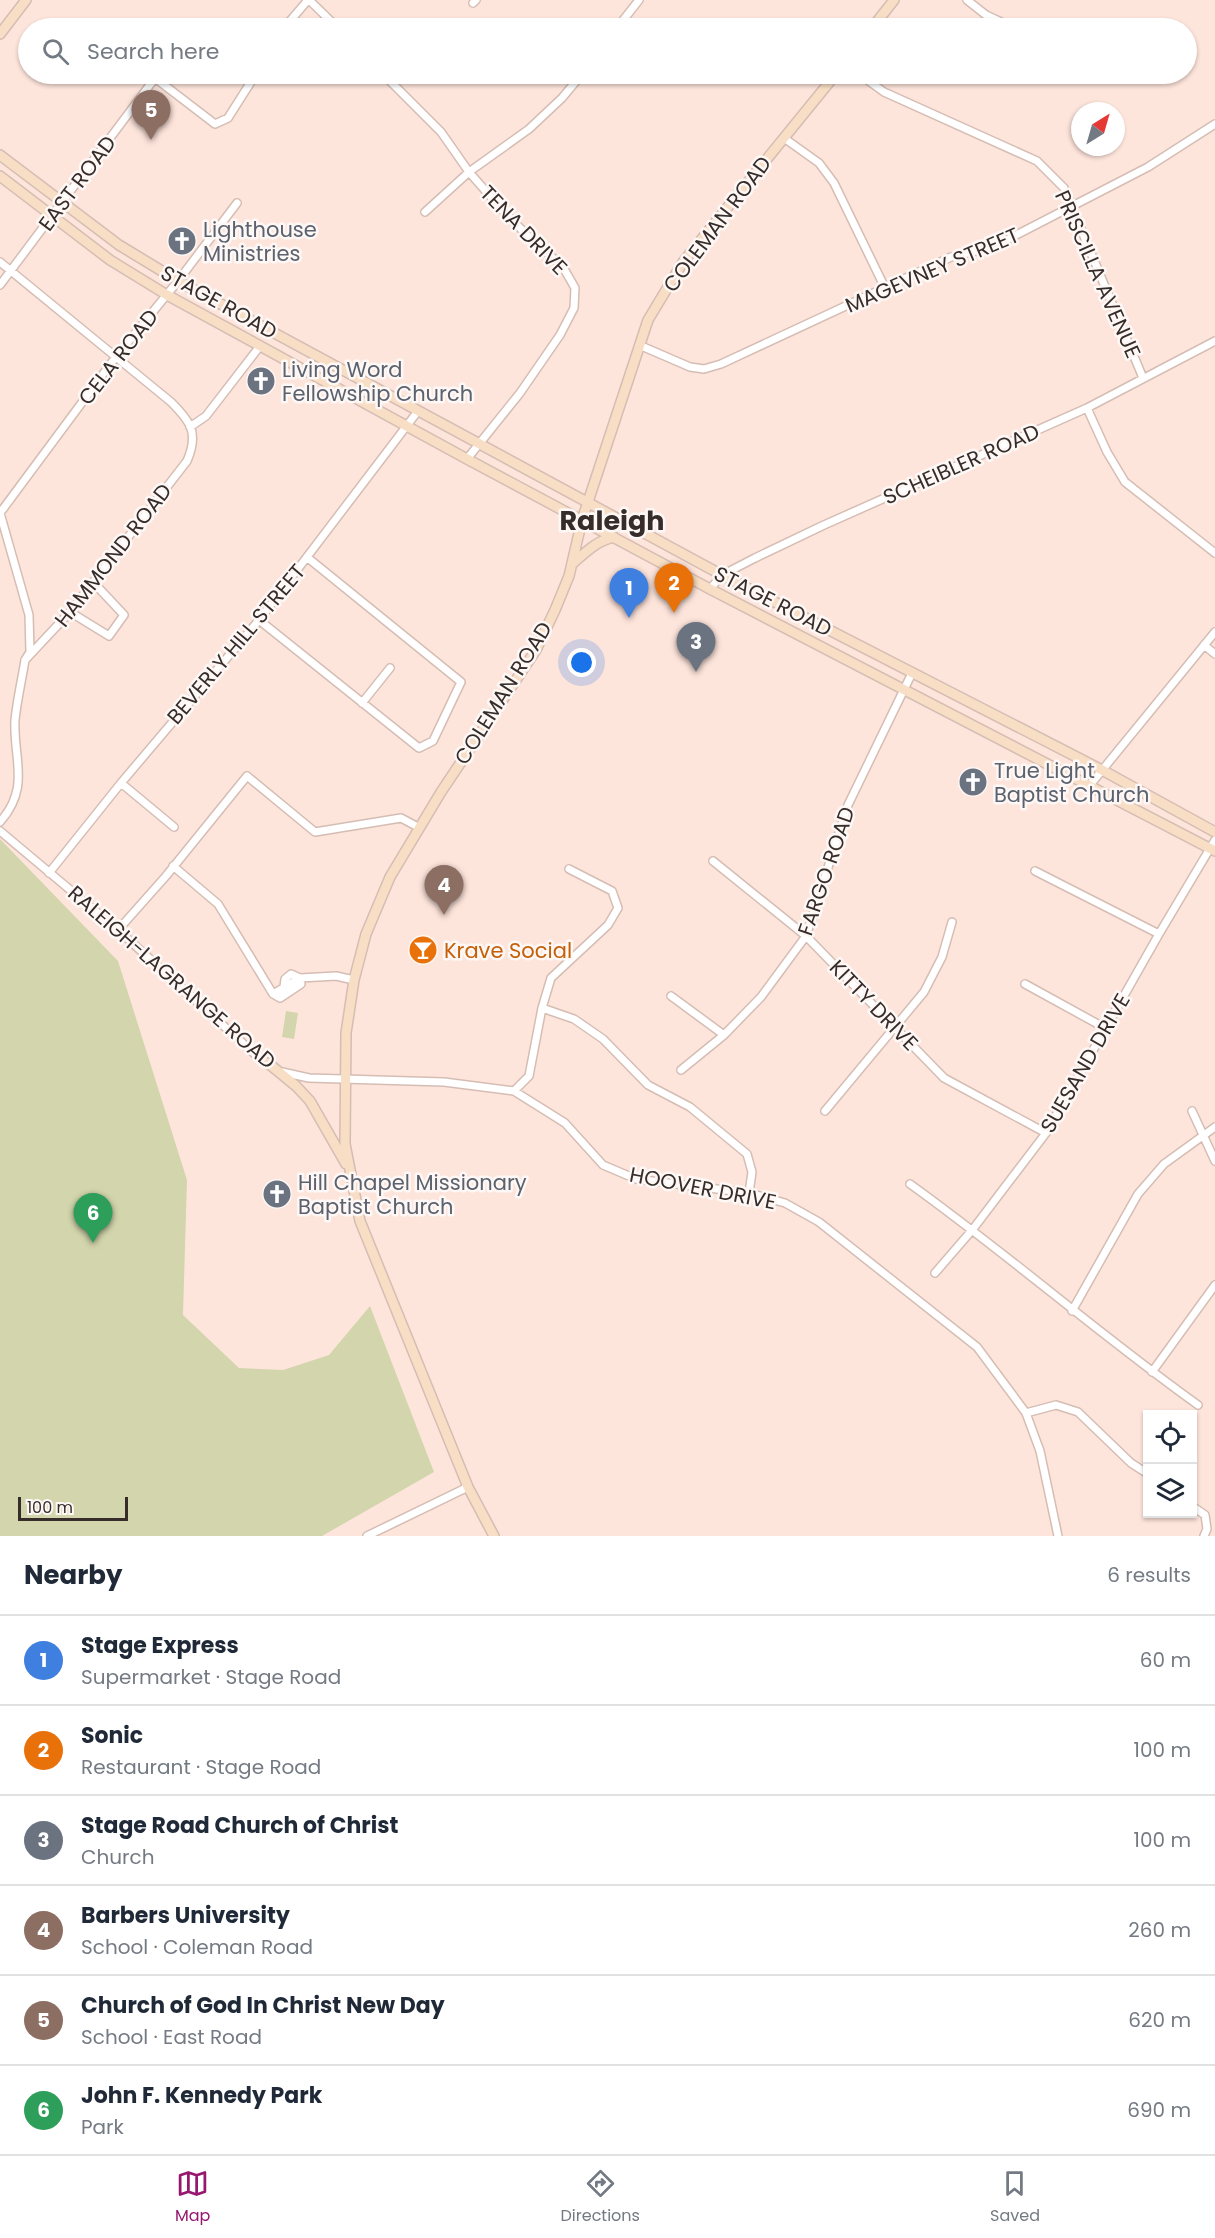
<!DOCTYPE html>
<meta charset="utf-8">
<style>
:root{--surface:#fff;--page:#f6f6f7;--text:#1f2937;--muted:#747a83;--line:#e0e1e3;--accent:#97176f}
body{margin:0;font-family:Poppins,sans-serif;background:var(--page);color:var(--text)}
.controls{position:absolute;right:18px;bottom:18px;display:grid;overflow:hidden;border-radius:0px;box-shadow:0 2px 4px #0004}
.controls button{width:54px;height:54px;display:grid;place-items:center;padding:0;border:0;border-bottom:2px solid var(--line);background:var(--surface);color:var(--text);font:30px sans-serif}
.compass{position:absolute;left:1071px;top:102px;width:54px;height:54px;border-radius:50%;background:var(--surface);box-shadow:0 2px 4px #0004;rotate:37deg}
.scale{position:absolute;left:18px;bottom:15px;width:110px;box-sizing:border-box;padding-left:6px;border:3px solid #362c29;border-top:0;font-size:16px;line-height:21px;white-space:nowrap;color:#362c29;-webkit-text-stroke:4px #fdf8f6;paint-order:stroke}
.you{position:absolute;left:582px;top:663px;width:21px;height:21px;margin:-15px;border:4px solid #fff;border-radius:50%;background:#1a73e8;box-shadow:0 0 0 9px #1a73e833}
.badge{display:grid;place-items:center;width:39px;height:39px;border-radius:50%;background:var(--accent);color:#fff;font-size:20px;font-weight:700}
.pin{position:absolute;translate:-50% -50px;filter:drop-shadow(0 2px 3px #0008)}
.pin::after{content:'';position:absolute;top:32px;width:21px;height:18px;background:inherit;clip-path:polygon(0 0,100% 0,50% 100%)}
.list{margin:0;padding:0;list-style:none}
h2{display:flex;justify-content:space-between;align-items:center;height:78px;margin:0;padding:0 24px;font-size:26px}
h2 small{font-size:20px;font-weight:400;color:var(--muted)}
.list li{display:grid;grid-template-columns:39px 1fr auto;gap:18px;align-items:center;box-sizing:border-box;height:90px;padding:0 24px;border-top:2px solid var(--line)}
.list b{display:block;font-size:22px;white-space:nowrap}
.list p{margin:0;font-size:20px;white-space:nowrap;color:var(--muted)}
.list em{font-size:20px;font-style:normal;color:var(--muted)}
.icon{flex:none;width:33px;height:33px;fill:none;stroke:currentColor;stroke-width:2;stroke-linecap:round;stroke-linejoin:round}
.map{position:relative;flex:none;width:1215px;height:1536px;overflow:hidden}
.search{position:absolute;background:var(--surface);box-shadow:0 2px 4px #0004;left:18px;right:18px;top:18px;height:66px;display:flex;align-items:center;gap:15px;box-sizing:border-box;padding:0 21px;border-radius:33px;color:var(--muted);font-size:22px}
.sheet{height:618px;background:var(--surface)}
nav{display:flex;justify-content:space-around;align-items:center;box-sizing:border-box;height:84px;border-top:2px solid var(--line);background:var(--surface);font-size:16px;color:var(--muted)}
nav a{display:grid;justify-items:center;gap:3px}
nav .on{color:var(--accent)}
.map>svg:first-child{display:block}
</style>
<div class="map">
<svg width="1215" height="1536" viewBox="0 0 1215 1536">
<rect width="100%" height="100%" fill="#fee5dc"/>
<path fill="#d3d6ac" d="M0 839 118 961 187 1180 183 1315 239 1368 283 1370 329 1355 370 1306 434 1472 322 1536H0Z
M286 1011 298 1013 294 1039 282 1037Z"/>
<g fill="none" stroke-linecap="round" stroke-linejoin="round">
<g stroke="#d5bdb4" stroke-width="10">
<path id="street" d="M309 0 338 28
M967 0 986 15 1014 28
M473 3 476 0
M284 28 308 0
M617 28 639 0
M383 74 441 132 469 172 505 213 526 234 563 267 575 288 574 308 560 335 520 393 467 459
M859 74 884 92 1037 161 1064 188 1143 378
M784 138 819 163 834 183 885 288
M425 212 469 172 529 129 562 98 582 74
M0 262 171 402C191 422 199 433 187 461L70 612 25 660
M0 285 155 78 215 124 228 118 256 74
M639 345 690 367 704 369 721 364 951 257 993 247 1148 167 1215 124
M1087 408 1107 452 1125 482 1215 553
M190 427 206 416 260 346
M0 513 115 358 178 281 237 203
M0 513 29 615 30 652 25 660C22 679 17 700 15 720 13 759 31 787 0 822
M710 589 722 575 755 558 824 525 1087 408 1215 341
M70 612 109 636 124 615 94 583
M259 620 419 748 433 741 461 682 308 558
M1204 645 1215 654
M362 703 390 668
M121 783 174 827
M1090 785 1215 632
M0 831 118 930 258 1057 270 1065
M713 861 806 936 944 1078 1046 1133
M173 866 218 904 273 994 280 998 301 984 300 978
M1035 871 1159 934
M49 873 121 783 259 620 418 411
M118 930 166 876 247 776 315 832 401 818 418 827
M1025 984 1105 1028
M284 987 285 979 291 974 300 978
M273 994 300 978 336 976 354 980
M671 996 724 1035
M542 1008 574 1019 603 1039 648 1085 690 1107 747 1154 752 1172 749 1193
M681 1070 724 1035 761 997 806 936 848 805 912 673
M282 1072 309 1078 444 1082 514 1091 565 1123 603 1165 636 1179 749 1193 785 1203 819 1222 977 1347 1026 1413 1040 1451 1058 1536
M514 1091 529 1076 542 1008 551 978 608 925 618 908 612 891 569 869
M825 1111 924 992 942 957 952 922
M1192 1111 1215 1161
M910 1184C1009 1255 1100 1335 1198 1405
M935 1273 973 1229 1046 1133 1159 934 1215 840
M1072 1311 1138 1194 1164 1164 1215 1127
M1152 1372 1215 1285
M1026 1413 1056 1405 1078 1412 1131 1463 1148 1474
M1192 1506 1205 1515 1207 1529 1204 1536
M367 1536 468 1487"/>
</g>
<g stroke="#d5bdb4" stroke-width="12">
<path id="secondary" d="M872 28 894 0
M0 34 26 0
M0 155 119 245 180 282 722 575 1102 770 1215 832
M0 176 110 260 167 295 467 459 710 589 1215 851
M572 564C586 552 596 541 614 537
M268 1063 296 1086 310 1101 346 1164
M494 1536 468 1487 360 1221 345 1144 346 1033 354 980 366 934 390 877 441 792 536 650 555 610 569 576 582 520 648 320 683 262 836 74"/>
</g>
<use href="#street" stroke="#fff" stroke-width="7"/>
<use href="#secondary" stroke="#f8dec4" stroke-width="9"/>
</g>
<defs>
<g id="church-disc" transform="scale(1.5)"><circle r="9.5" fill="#6b7280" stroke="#fdf8f6"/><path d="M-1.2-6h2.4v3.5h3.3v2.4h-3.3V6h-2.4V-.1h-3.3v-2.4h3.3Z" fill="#fff"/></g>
<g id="bar-disc" transform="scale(1.5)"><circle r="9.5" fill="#e8710a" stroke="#fdf8f6"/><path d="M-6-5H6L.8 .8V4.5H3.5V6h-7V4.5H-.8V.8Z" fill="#fff"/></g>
</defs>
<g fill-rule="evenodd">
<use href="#church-disc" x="182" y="241"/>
<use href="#church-disc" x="261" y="381"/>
<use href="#church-disc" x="973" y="782"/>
<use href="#bar-disc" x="423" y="950"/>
<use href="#church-disc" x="277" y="1194"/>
</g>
<g text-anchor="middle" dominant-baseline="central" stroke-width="5" stroke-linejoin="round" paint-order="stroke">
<g font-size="21" fill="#362c29" stroke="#fdf8f6">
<text transform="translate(77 183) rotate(-53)">EAST ROAD</text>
<text transform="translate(717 224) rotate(-53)">COLEMAN ROAD</text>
<text transform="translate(524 230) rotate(46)">TENA DRIVE</text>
<text transform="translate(932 270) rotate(-23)">MAGEVNEY STREET</text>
<text transform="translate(1098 274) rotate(66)">PRISCILLA AVENUE</text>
<text transform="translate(219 302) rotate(29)">STAGE ROAD</text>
<text transform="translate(118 357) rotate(-52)">CELA ROAD</text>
<text transform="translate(961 464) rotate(-24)">SCHEIBLER ROAD</text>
<text transform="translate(113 555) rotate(-52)">HAMMOND ROAD</text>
<text transform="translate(773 601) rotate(27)">STAGE ROAD</text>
<text transform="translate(236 644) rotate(-50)">BEVERLY HILL STREET</text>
<text transform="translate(503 693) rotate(-58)">COLEMAN ROAD</text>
<text transform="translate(826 871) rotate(-71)">FARGO ROAD</text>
<text transform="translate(172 977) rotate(41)">RALEIGH-LAGRANGE ROAD</text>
<text transform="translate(874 1005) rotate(46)">KITTY DRIVE</text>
<text transform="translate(1085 1063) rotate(-60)">SUESAND DRIVE</text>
<text transform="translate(703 1188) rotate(11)">HOOVER DRIVE</text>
</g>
<g font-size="21" fill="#5b616d" stroke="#fdf8f6" text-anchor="start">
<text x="203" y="229">Lighthouse<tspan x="203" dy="24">Ministries</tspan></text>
<text x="282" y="369">Living Word<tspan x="282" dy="24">Fellowship Church</tspan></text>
<text x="994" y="770">True Light<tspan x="994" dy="24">Baptist Church</tspan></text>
<text x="298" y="1182">Hill Chapel Missionary<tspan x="298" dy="24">Baptist Church</tspan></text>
</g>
<g font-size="21" fill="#c56008" stroke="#fdf8f6" text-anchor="start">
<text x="444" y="950">Krave Social</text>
</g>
<g font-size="27" font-weight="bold" fill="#362c29" stroke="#fdf8f6">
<text x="612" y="520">Raleigh</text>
</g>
</g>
</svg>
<div class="controls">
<button><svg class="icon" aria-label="locate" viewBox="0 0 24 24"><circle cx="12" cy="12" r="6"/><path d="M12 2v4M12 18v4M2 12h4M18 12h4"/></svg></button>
<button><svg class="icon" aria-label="layers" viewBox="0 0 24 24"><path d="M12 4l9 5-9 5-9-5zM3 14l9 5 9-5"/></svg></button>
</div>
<svg class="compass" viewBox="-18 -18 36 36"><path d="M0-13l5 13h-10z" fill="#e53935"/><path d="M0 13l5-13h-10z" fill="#747a83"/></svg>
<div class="scale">100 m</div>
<div class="you"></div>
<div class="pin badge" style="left:629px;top:618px;background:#3f7fe0">1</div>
<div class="pin badge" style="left:674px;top:613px;background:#e8710a">2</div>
<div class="pin badge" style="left:696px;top:672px;background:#6b7280">3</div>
<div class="pin badge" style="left:444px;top:915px;background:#8d6e63">4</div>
<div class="pin badge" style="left:151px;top:140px;background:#8d6e63">5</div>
<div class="pin badge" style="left:93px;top:1243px;background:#2e9e5b">6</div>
<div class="search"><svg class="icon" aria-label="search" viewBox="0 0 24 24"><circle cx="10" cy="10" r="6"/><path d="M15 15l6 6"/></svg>Search here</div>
</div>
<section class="sheet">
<h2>Nearby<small>6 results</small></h2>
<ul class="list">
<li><span class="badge" style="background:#3f7fe0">1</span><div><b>Stage Express</b><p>Supermarket · Stage Road</p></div><em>60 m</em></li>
<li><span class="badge" style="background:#e8710a">2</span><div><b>Sonic</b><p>Restaurant · Stage Road</p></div><em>100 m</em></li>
<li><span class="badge" style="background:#6b7280">3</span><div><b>Stage Road Church of Christ</b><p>Church</p></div><em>100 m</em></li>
<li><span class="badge" style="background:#8d6e63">4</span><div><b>Barbers University</b><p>School · Coleman Road</p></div><em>260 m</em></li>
<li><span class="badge" style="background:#8d6e63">5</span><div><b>Church of God In Christ New Day</b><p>School · East Road</p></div><em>620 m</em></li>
<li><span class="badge" style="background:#2e9e5b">6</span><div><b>John F. Kennedy Park</b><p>Park</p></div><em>690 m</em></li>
</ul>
</section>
<nav>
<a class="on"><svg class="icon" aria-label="map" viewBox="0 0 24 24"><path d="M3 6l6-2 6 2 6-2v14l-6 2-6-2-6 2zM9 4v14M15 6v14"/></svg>Map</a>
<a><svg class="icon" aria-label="directions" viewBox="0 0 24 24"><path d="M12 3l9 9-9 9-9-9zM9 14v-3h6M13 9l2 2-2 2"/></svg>Directions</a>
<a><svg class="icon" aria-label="saved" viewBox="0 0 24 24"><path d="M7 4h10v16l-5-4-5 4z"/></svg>Saved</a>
</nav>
